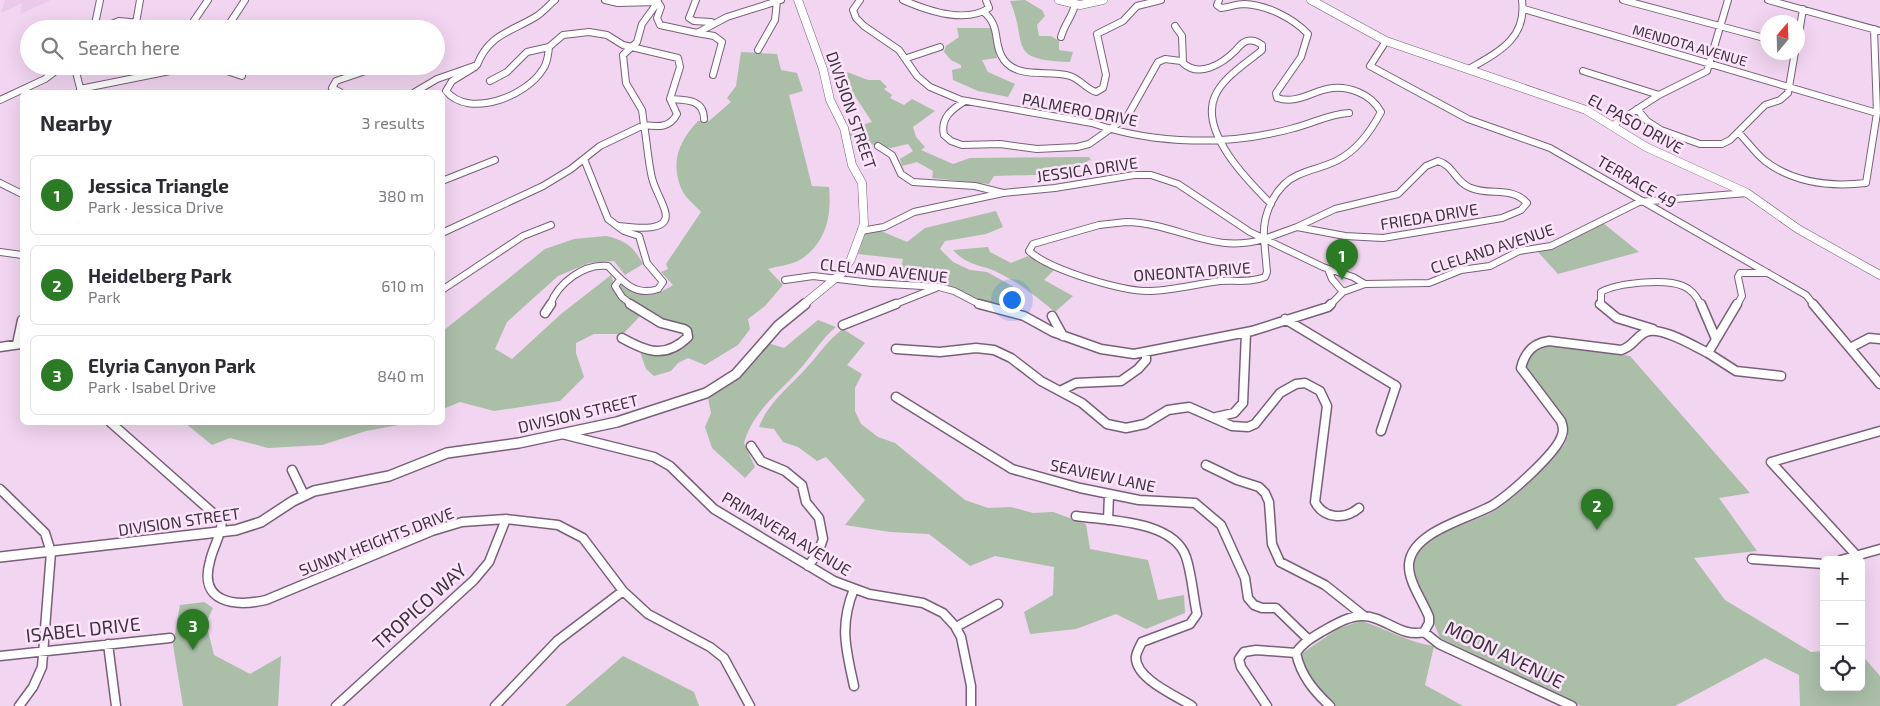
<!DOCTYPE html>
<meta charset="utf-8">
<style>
:root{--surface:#fff;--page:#f2f2f3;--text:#2b2b33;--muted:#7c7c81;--line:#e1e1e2;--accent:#2b7b25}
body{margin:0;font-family:"Exo 2",sans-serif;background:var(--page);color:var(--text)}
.controls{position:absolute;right:15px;bottom:15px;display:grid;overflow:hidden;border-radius:8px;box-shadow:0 5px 20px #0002}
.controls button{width:45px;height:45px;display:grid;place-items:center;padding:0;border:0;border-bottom:1px solid var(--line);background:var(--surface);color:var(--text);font:25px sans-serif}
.compass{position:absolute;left:1760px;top:15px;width:45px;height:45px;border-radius:50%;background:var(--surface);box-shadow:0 5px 20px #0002;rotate:19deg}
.you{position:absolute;left:1011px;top:299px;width:18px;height:18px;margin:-12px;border:4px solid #fff;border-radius:50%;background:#1a73e8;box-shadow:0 0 0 8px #1a73e833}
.badge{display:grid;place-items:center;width:32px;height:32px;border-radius:50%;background:var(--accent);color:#fff;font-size:16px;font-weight:700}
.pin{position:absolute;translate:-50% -41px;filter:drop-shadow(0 1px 2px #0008)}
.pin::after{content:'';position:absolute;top:26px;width:18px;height:15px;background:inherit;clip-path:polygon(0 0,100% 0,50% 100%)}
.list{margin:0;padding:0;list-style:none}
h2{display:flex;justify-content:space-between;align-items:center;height:65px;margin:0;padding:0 20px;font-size:21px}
h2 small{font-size:16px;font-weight:400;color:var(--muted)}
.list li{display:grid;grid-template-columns:32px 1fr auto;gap:15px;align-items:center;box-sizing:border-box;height:80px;margin:0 10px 10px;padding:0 10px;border:1px solid var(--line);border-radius:8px}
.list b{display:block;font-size:19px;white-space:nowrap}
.list p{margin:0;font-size:16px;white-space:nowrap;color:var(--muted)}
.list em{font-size:16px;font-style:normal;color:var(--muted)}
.icon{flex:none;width:28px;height:28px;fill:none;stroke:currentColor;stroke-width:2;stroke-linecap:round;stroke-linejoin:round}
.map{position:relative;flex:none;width:1880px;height:706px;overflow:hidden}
.search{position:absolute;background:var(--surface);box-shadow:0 5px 20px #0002;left:20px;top:20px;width:425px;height:55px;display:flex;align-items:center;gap:12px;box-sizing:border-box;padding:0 18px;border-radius:28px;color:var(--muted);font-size:19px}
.panel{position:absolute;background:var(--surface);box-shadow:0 5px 20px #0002;left:20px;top:90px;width:425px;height:335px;border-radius:8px}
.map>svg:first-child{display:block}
</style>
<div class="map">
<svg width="1880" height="706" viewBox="0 0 1880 706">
<rect width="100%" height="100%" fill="#f2d5f1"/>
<path fill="#ebc9eb" d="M5 0H51L20 14 22 3 1 13Z"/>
<path fill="#aabea8" d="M1025 0 1042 10 1045 16 1037 25 1039 36H1051L1059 41V50L1073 52 1070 62C1005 60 1029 45 1010 1Z
M957 28H991L997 58 982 60 988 72 1015 84 1008 97 978 91 953 80 952 70 961 68V65L951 60 944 52 946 46 959 37Z
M741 52 777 54 781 70 797 73 803 91 789 95 812 186 829 187C832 215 826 245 798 261 790 265 778 266 768 269L783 285 765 306 748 319 750 329 738 345 705 365 688 358 678 363 671 371 654 376 646 369 639 349C660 351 676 356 690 337L686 325 664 321 627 298 618 285C644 286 640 306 673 285L661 272 668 269 666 264 701 212C695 205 684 197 681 188 670 161 680 140 698 121H709L731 102 727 98 736 86Z
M847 72 868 80H880L887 87 884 89 892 95 890 98 904 105 912 99 935 111 913 127 916 137 925 147 921 150 953 164 970 158 1089 157 1091 160 1087 161 1088 163 1062 166 1065 174 994 176 989 184 932 178 933 171 917 162 902 166 900 159 913 151 908 144 891 148 869 144 865 134 850 136 849 129 872 122 849 87Z
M996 211 1003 227 986 234 945 241 940 249 953 262 970 270 987 272 1016 288 1006 307 984 302 950 286 899 279 903 259 858 254 865 233 881 231 907 242 925 228Z
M1603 223 1639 252 1558 274 1538 252 1553 249Z
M606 236C625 240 634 247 643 264L625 275 614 261 589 263 558 276 507 322 495 349 512 359 561 314 611 275 617 294 641 315 623 334H594L576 343V353L584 377 560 401 494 411 460 402 443 409V331L545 249 574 239Z
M988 247 990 252 1011 263 1028 256 1055 269 1044 280 1073 296 1055 312C1037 297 1021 284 1001 274 983 264 968 267 953 250Z
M818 320 836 327C821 339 812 356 799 370 778 394 753 411 744 443L755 467 745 478 712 448 705 427 711 413 708 398C733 383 749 365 768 343L784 348Z
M843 329 865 343 847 365 862 374 855 388V411L861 424 878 437 895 443 965 500 988 508 1011 507 1033 513 1053 512 1086 524 1090 549 1148 560 1158 600 1184 595 1185 613 1146 629 1116 614 1076 629 1030 634 1024 612 1053 595 1054 567 995 556 970 566 929 534 890 532 845 525 865 500 826 457 817 461 798 447 783 442 774 429 759 427C768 402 791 386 808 366 820 353 828 340 843 329Z
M1545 343 1630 356 1750 493 1719 498 1757 551 1694 558 1725 600 1811 652 1824 651V687H1861V654L1880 676V706H1800L1799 675 1765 658 1675 706H1581L1440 638C1435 624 1413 577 1414 564 1416 536 1474 523 1494 511 1521 494 1543 469 1564 445L1568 436 1567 429 1527 373 1524 364 1533 349Z
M185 423H409L366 431 322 445 268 448 230 438 212 445Z
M204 602 213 608 206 623 214 655 250 674 281 656 278 706H183L173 645 180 605Z
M1361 621C1386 628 1408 643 1434 646L1425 685 1463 706H1336L1306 676 1301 654 1339 628Z
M623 656 694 692 699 706H565Z"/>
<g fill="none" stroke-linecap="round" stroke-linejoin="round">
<g stroke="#796079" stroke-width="8">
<path id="minor-far1" d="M605 0 618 3 658 2
M696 0 689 18 694 21 711 22
M860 0 853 10 856 18 864 26 899 50 917 76 930 87 961 100 1092 123C1155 145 1230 146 1294 128 1314 123 1329 114 1349 113
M903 0C928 11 965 24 989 8L986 0
M1219 0 1217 5 1221 8C1229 7 1237 4 1244 4 1267 5 1293 18 1308 34L1301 57 1276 93 1277 98C1306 107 1322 77 1358 92 1368 96 1376 103 1381 112 1371 131 1357 150 1338 160 1325 167 1311 169 1298 175 1275 185 1262 215 1264 239
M1623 0 1768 39
M1768 0 1880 31
M658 2 661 7 657 18 660 25 697 33 727 17 781 0
M1524 9 1877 113
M984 12C1002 28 992 44 1004 60 1019 80 1050 69 1070 76 1080 79 1086 89 1096 92L1103 88 1106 75 1097 34 1123 21 1137 6 1161 0
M136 23 140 0
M1175 26 1182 36 1183 63C1199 78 1222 64 1235 51 1239 47 1242 42 1247 41 1253 39 1258 42 1262 45V50C1247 63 1223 77 1215 96 1199 132 1248 181 1271 204
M189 28 208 0
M94 29 100 0
M99 29 119 21 200 29
M226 29 245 0
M697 33 714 36 722 42 713 75
M1061 37C1064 25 1072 17 1075 5
M1798 39 1803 9
M1386 41 1370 66 1468 119 1550 148 1806 295 1814 305
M758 50 775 20 777 1
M907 58 940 47
M71 66 76 72 81 92
M212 66 242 76
M475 67 452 81 446 91C469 119 527 96 543 69 548 62 548 55 549 47L563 35 589 32 607 35 623 45 678 58 680 67 670 99C686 100 704 99 704 119
M1469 69C1498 52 1527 39 1522 0
M1583 71 1659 95
M490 81 507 72 527 52 549 47
M80 89 195 66
M340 92 332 88 336 81 380 66
M415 92 437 79 477 65C489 34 511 32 537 16 543 12 549 5 555 0
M0 100 45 79 62 66
M965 101C952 109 940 118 944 135L951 141 962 145 1000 144 1037 149 1077 147 1089 144 1127 117 1158 62 1165 59 1181 61
M1637 109 1647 121 1661 130 1700 144H1722L1730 140 1765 105 1780 100 1788 93 1795 52
M1613 125 1659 95 1707 71 1728 0
M1738 132C1747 141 1755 153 1765 161 1794 183 1831 187 1866 183L1877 113 1874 29
M878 146 892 155 901 174 913 182 975 186 1003 193
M1438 161C1453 165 1456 183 1471 188 1490 196 1512 186 1527 203L1521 210 1502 218 1383 238 1345 236 1297 227 1335 209 1398 194 1426 166Z
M442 181 495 160
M0 183 22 194
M1126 222C1178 223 1212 255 1264 239L1267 272 1265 277C1251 283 1235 280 1220 281 1197 284 1174 290 1151 291 1123 292 1050 270 1029 251L1033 244 1099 225Z
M619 226C631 227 672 234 665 211 662 200 655 190 652 178 648 161 647 142 644 125 658 127 670 128 677 114L670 99
M861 231 884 227 914 212 1003 193 1055 188 1134 175H1151L1178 184 1250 232 1323 267 1353 277 1365 284
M442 233 543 186 571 169 600 146 644 125 642 110 626 83 623 55 637 42 642 24 658 2
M1264 239 1297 227
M0 252 22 255
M1328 269 1332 279 1343 292
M785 280 813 276 872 283 939 287 954 291 981 305
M619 281 615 286 622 297 632 305
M442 290 523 236 551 225
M550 305C558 283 584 263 608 266 622 281 635 297 658 289L663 282 647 263 639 236 624 231 608 219 584 159
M893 305 936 288
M1330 305 1343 292 1365 284 1429 283 1461 270 1490 266 1519 251 1551 246 1639 202 1747 193
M1601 305V292C1617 283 1665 278 1683 286 1691 289 1697 297 1701 305
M1737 305 1742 296 1738 277 1740 273H1768"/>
</g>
<g stroke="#796079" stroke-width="11">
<path id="minor" d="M979 304 1024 316 1053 332 1101 349 1134 354 1252 331 1328 307 1331 304
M1600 304 1617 318 1653 329
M1701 304 1716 339
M1813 304 1880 384
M545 313 551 304
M1052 316 1063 336
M1285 319 1396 386 1381 431
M843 325 896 304
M622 338C647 352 665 359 688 337L687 331 684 329 661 323 630 304
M17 344 22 320
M0 347 21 344
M1850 348 1869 338 1880 339
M896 349 940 352 976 348 994 350 1011 358 1041 381 1082 403 1107 424 1126 428 1145 424 1168 410 1189 407 1232 426 1248 427 1255 424 1280 393 1296 384 1305 383 1320 391 1327 406 1315 502C1324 519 1345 520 1359 508
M1708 353 1736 371 1781 376
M1060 391 1076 383 1121 381 1138 369 1146 360V353
M896 397 1012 469 1080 488 1139 500 1195 503 1221 525 1245 578 1248 598 1254 605 1262 608H1276L1309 640
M1216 417 1234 413 1243 403 1246 333
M110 422 222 521C221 536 213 547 210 561 198 603 235 607 266 600L432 531 462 522 506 519 558 525 583 538 623 591 648 614 710 647 724 658 750 706
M562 434 654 457 670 466 714 509 834 581 869 594 923 603 943 613 955 626 961 637 971 686V706
M751 446 761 461 785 471 802 485 806 502 819 518 823 539 818 553 808 566
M1206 465 1237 480 1259 487 1265 493 1269 502 1272 544 1280 562 1325 585 1364 616
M292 470 304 495
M0 489 45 533 51 552 42 667 33 687 19 706
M1076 516C1109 521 1173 520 1186 557 1192 575 1193 596 1197 614L1190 624 1142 642C1140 646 1136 653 1136 657 1135 679 1177 696 1192 706
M1108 520 1109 495
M1857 556 1771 462 1880 431
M1752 559 1824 564
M1841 560 1880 549
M854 589C839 626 846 649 854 686
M956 627 998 604
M1424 632 1439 644 1572 706
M108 644 116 706
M0 656 170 638
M336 706 474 580 489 562 506 519
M495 706 557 641 623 591
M1267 706 1241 667 1239 659 1244 652 1256 650 1296 653
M1330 706C1314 691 1301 676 1296 653 1302 643 1313 637 1323 631 1334 625 1348 616 1362 616 1385 616 1400 638 1424 632L1429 623V617C1423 601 1408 582 1409 564 1412 531 1469 519 1493 505 1509 495 1557 453 1562 435 1564 430 1563 426 1561 421L1521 368C1525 352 1533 343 1549 341L1621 350C1633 347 1636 336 1646 332 1661 326 1694 346 1708 353L1737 304"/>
</g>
<g stroke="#796079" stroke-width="9">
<path id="tertiary-far1" d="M798 0 823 69 830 100 844 128 852 165 862 183 864 224 851 259 843 272 803 305
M1059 0 1080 5 1103 0
M1311 0 1386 41 1586 110 1646 147 1747 193 1798 229 1880 275"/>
</g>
<g stroke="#796079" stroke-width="12">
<path id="tertiary" d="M0 557 236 530 261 522 293 501 314 491 389 476 447 453 519 443 617 422 706 393 736 374 778 326 805 304"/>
</g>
<use href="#minor-far1" stroke="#fff" stroke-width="6"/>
<use href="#minor" stroke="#fff" stroke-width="8"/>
<use href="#tertiary-far1" stroke="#fff" stroke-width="8"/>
<use href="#tertiary" stroke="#fff" stroke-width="9"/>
</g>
<g text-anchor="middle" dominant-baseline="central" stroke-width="5" stroke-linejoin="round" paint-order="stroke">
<g font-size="14" fill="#3d323d" stroke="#fce4fb">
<text transform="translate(1690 45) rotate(16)">MENDOTA AVENUE</text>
</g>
<g font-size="16" fill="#3d323d" stroke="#fce4fb">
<text transform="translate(1080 109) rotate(11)">PALMERO DRIVE</text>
<text transform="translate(852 110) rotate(71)">DIVISION STREET</text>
<text transform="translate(1636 123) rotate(29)">EL PASO DRIVE</text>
<text transform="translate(1087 169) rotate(-8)">JESSICA DRIVE</text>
<text transform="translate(1637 181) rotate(30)">TERRACE 49</text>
<text transform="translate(1429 216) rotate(-9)">FRIEDA DRIVE</text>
<text transform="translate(1492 248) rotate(-18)">CLELAND AVENUE</text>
<text transform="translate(884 270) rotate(6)">CLELAND AVENUE</text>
<text transform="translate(1192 271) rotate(-4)">ONEONTA DRIVE</text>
<text transform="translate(578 413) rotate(-13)">DIVISION STREET</text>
<text transform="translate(1103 475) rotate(12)">SEAVIEW LANE</text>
<text transform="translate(179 521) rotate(-8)">DIVISION STREET</text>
<text transform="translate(787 533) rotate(31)">PRIMAVERA AVENUE</text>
<text transform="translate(376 541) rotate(-21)">SUNNY HEIGHTS DRIVE</text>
</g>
<g font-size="19" fill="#3d323d" stroke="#fce4fb">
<text transform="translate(419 606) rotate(-42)">TROPICO WAY</text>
<text transform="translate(83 629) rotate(-6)">ISABEL DRIVE</text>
<text transform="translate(1505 654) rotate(26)">MOON AVENUE</text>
</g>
</g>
</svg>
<div class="controls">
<button>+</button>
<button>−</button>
<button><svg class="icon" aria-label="locate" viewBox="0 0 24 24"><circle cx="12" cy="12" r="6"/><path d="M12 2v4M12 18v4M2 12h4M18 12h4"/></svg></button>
</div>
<svg class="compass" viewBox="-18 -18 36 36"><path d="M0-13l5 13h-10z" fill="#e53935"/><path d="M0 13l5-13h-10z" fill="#7c7c81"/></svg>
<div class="you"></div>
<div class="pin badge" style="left:1342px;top:280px">1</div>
<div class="pin badge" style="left:1597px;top:530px">2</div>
<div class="pin badge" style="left:193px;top:650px">3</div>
<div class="search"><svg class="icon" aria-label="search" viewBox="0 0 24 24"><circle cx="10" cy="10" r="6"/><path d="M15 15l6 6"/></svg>Search here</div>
<section class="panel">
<h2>Nearby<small>3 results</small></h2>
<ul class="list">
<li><span class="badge">1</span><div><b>Jessica Triangle</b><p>Park · Jessica Drive</p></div><em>380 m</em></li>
<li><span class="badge">2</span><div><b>Heidelberg Park</b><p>Park</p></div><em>610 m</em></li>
<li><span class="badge">3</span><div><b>Elyria Canyon Park</b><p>Park · Isabel Drive</p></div><em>840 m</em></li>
</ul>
</section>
</div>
